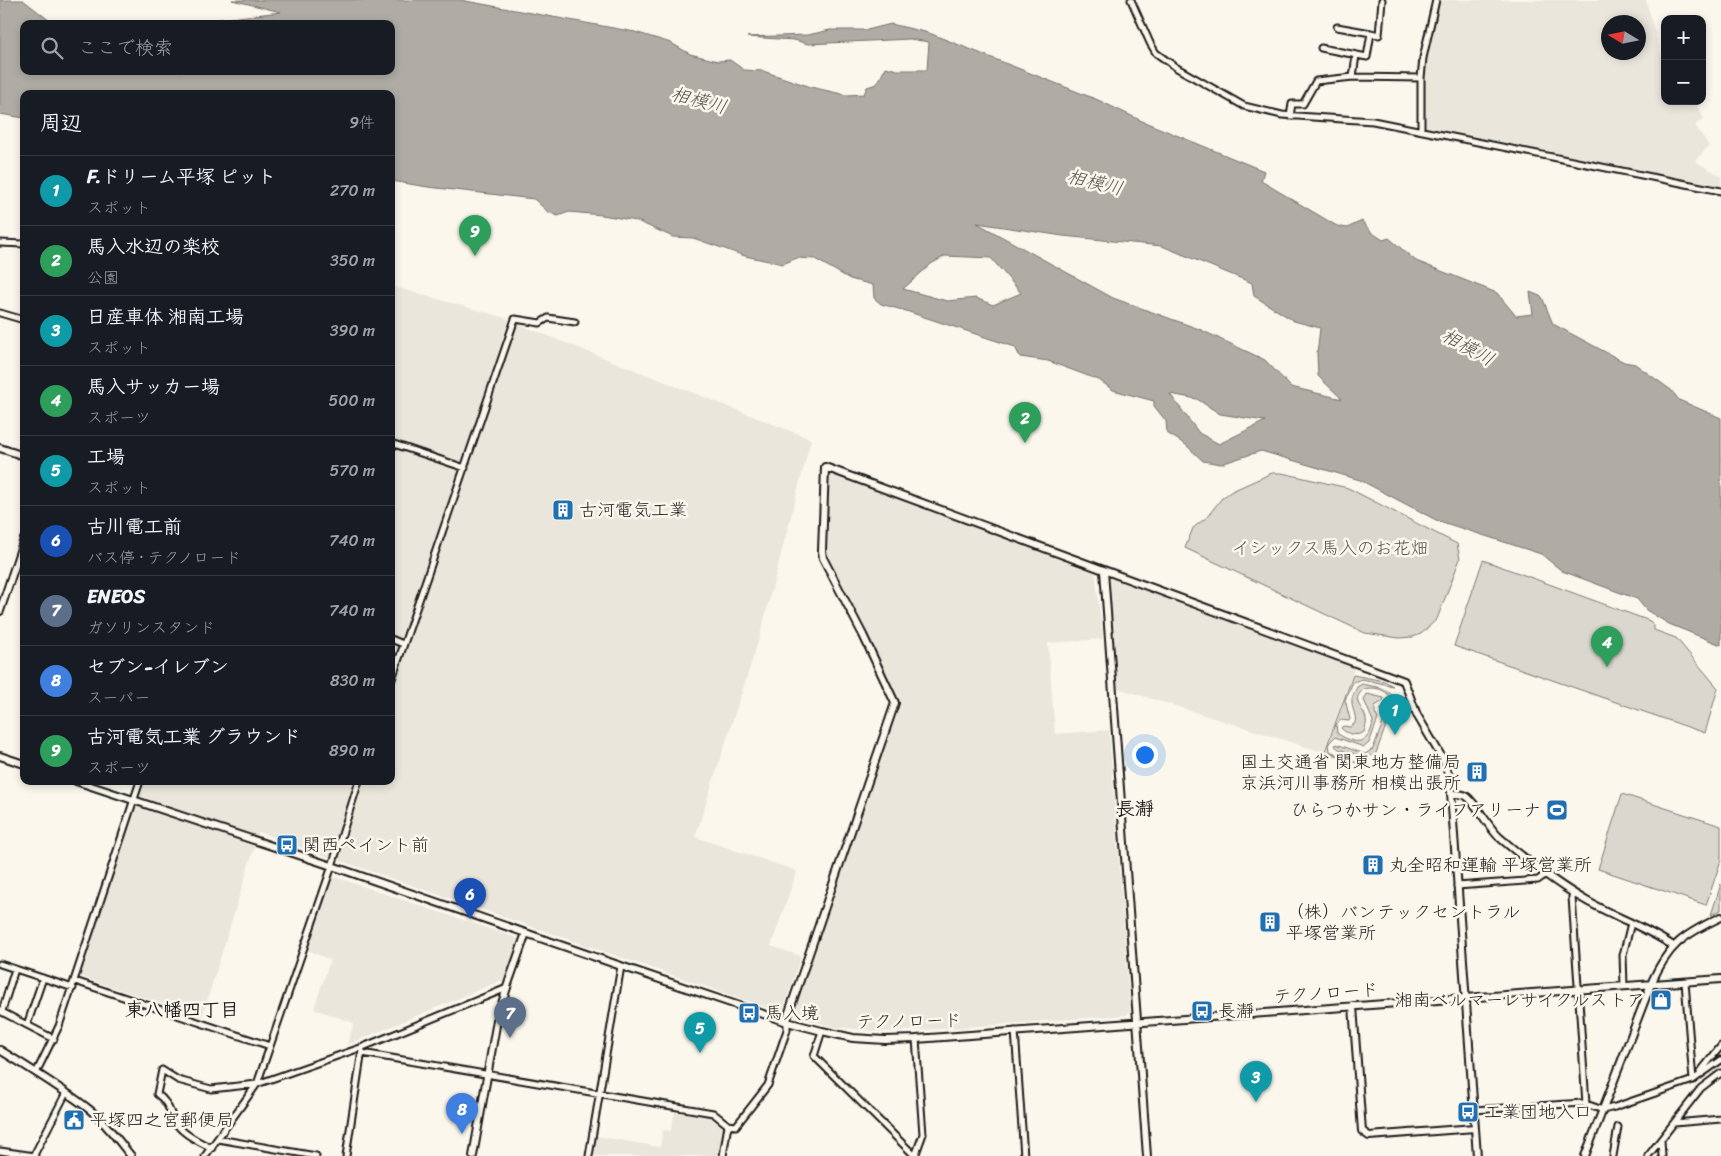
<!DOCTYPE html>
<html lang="ja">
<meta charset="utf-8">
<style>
:root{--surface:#171b24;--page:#20242c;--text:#f1f3f6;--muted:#9ea1a6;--line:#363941;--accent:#1f6fb2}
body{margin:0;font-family:Sriracha,"Klee One",sans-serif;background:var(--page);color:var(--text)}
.controls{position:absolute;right:15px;top:15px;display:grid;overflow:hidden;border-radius:10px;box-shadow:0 2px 8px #0003}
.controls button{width:45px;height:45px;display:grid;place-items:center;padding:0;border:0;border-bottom:1px solid var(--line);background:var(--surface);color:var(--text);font:25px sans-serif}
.compass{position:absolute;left:1601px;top:15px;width:45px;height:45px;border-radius:50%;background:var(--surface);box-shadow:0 2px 8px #0003;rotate:280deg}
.you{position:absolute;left:1144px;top:754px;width:18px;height:18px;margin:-12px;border:4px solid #fff;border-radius:50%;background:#1a73e8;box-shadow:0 0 0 8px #1a73e833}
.badge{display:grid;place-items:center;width:32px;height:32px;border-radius:50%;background:var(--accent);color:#fff;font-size:16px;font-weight:700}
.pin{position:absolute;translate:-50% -41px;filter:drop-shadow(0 1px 2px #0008)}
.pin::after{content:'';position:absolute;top:26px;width:18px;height:15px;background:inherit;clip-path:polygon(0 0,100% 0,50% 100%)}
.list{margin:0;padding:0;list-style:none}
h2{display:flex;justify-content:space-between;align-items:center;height:65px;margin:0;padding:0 20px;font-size:21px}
h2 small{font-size:16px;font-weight:400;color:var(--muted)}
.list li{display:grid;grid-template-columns:32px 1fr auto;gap:15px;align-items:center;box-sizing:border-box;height:70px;padding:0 20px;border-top:1px solid var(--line)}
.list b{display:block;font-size:19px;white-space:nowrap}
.list p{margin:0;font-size:16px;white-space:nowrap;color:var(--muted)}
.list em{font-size:16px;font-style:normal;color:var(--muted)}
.icon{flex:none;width:28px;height:28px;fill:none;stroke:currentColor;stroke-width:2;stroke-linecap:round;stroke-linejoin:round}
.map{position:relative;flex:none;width:1721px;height:1156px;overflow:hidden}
.search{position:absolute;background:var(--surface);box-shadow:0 2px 8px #0003;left:20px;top:20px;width:375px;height:55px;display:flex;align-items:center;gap:12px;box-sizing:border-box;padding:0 18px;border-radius:10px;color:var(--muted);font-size:19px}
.panel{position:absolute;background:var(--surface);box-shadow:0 2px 8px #0003;left:20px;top:90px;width:375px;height:695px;border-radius:10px}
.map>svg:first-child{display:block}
</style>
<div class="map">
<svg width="1721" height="1156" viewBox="0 0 1721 1156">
<rect width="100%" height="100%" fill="#fbf7ec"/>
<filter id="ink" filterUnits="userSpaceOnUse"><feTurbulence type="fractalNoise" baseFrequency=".02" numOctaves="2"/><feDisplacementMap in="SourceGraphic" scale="10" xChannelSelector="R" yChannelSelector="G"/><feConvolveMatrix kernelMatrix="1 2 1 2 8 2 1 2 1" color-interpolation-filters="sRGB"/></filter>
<g filter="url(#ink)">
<path fill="#eae6dc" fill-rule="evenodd" d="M1438 0H1646L1663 61 1665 101H1695L1704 119 1695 125 1709 146 1695 161 1721 176V188L1424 127 1422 125V77L1426 46ZM1608 22H1638V52H1608Z
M391 286 509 319 462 463 391 440Z
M515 323 811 439 759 639 695 837 797 871 771 946 801 956 782 1013 338 860 364 781H391V698Z
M391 447 460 469 404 639 391 635Z
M828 473 1095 573 1103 639 1048 643 1055 734 1109 730 1130 1011 1127 1015 925 1030 884 1032 835 1027 792 1016 899 700 826 555 827 477Z
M1113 578 1355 666 1323 752 1117 688 1109 581Z
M391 641 402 645 391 676Z
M144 781H356L330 858 259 832 202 1017 79 976Z
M332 876 517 938 518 940 505 979 347 1045 354 1023 314 1009 330 960 306 949Z
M675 1112 709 1117 722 1126 723 1130 719 1156H593L596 1136 660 1147 663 1130 671 1131Z"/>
<path fill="#dad7ce" stroke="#7b7a75" d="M1272 473H1282L1348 488 1457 544 1460 559 1437 619 1421 634 1413 637 1399 638 1365 633 1185 548 1193 528 1207 517 1222 498 1232 491Z
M1483 560 1650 621 1654 625V630L1676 638 1718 688 1705 733 1454 646Z
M1353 675 1384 681 1393 686 1362 679 1353 682 1345 700 1350 719 1349 721 1341 720 1336 724 1337 733C1355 746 1370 745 1373 721L1364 700 1367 694 1384 698 1383 701 1375 706V713L1378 719 1369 743 1364 747 1335 737 1329 743 1330 751 1364 766 1325 751Z
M1362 684C1374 687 1391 687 1395 701L1376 753 1367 758 1339 749 1335 746 1336 744 1365 754 1373 749 1384 720V716L1381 711V709L1391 702C1391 690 1374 686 1364 689 1349 701 1364 707 1366 719 1367 723 1365 728 1364 732 1357 737 1346 734 1341 728L1343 726 1350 727 1355 723C1357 715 1352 710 1352 703 1351 697 1355 692 1357 687Z
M1622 794 1721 826V860L1706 905 1598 869Z
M1721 884V910L1711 915Z"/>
<path fill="#afaca5" stroke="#74726e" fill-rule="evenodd" d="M0 0H23L54 24H24V71H391V24H178L281 12 232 0H460L635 32 671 43 690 54 718 61 730 60 744 70 763 71 811 87 846 95 864 94 867 87 877 84 886 67 897 70H927L929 42 910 39 808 44 794 40 747 37 808 35 830 30H867L891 24 929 33 1098 100 1142 121 1264 171 1261 181 1337 226 1347 228 1362 221 1371 232 1383 240 1389 238 1416 261 1497 293 1516 316 1533 314 1530 292 1542 297 1553 324 1624 362 1635 364 1671 390 1679 400 1721 418V645L1669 624 1646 610 1637 599 1562 571 1541 554 1436 520 1360 480 1261 451 1221 464 1203 461 1186 445 1167 433 1166 421 1154 406V401L1113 390 1099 380 1048 361 1020 357 1015 347 906 311 881 304 874 298 873 285 850 279 815 259 797 258 783 264 745 256 693 238 673 237 637 221 602 215 569 212 558 216 548 212 534 199 428 187 391 181V94H24V118L0 114ZM977 223 1063 236 1162 246 1252 283 1254 296 1294 321 1320 328 1317 354 1318 376 1342 399 1291 387 1265 360 1199 329 1113 298ZM945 256 991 258 1021 293 993 305 976 298 947 301 903 289 931 264ZM1170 394 1197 399 1220 414 1265 421 1219 444 1199 433Z"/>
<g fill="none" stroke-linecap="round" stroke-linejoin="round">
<g stroke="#1c1c1c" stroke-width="9">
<path id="minor" d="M1131 0 1150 43 1156 53 1177 68 1244 106 1282 115 1373 121 1721 191
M1371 33 1379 35 1382 0
M1321 48 1367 57 1371 33 1337 27
M1353 77 1356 55
M1290 116 1292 104H1303L1316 81 1353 77 1421 78
M1421 130V78L1423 58 1436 0
M0 243 24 244
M0 313 24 320
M391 443 465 468
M391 639 403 644
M391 682 515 319 540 323 548 318 575 322
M1457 886 1538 880 1546 874
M1573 893 1572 897 1586 1104
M0 964 73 988
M75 981 270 1046
M1685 982 1693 1080
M1624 986 1623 955 1631 923
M0 1011 54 1039
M2 1011 15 969
M27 1025 43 978
M822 1031 814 1056 915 1156
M1015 1031 1024 1156
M362 1053 713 1113 728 1125
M1700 1072 1721 1046
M36 1073 59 1026 140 781
M1474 1110 1583 1103 1603 1110 1615 1107 1693 1080 1721 1060
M1674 1123 1721 1119
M218 1139 316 1156
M1661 1140 1662 1156
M212 1148C201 1143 186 1136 178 1126 169 1114 170 1103 157 1094L162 1070 178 1080 211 1089 257 1084 363 1047 507 988
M0 1151 35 1156
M34 1155 66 1093
M205 1156 257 1084 332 866 359 781
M346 1156 362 1050
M589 1156 621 966
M723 1156 728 1125 736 1126 768 1085 787 1030V1022
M915 1156 923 1134 916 1039
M1613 1156 1618 1127
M1648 1156 1701 1088 1721 1073"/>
</g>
<g stroke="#1c1c1c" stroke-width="10">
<path id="tertiary" d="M0 448 24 456
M1104 571 1147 1156
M0 611 24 539
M0 756 24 764
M76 781 332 866 621 966 787 1022 822 1031 853 1038 885 1040 916 1039 1721 979
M1451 794C1456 794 1461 793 1466 796 1475 801 1488 827 1499 837 1526 860 1555 883 1585 900 1614 917 1646 927 1673 946
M1353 1006 1362 1131 1369 1136 1475 1128
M787 1022 788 1015 895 703 863 635 823 558 822 551 825 467 1404 681 1417 715 1444 761 1450 779 1477 1156
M0 1050C30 1069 62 1088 90 1110 106 1123 118 1140 131 1156
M473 1156 497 1020 508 984 526 933
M1585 1156 1651 984C1668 945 1683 935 1721 917"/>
</g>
<use href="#minor" stroke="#fbf7ec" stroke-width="5"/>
<use href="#tertiary" stroke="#fbf7ec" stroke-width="6"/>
</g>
</g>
<defs>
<g id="building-square" transform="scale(1.125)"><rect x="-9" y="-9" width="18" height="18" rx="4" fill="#1f6fb2" stroke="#fbf7ec"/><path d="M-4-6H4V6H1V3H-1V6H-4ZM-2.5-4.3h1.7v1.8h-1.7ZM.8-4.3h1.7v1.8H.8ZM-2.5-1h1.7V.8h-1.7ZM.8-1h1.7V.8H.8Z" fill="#fff"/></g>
<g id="stadium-square" transform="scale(1.125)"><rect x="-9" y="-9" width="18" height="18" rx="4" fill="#1f6fb2" stroke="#fbf7ec"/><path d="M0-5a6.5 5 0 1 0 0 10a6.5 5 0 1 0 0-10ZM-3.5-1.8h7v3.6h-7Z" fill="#fff"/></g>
<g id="bus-square" transform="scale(1.125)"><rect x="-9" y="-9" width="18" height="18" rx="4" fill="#1f6fb2" stroke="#fbf7ec"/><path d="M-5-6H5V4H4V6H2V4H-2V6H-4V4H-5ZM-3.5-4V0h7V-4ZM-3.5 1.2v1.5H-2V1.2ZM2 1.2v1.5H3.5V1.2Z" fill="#fff"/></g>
<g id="shop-square" transform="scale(1.125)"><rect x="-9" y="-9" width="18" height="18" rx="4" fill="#1f6fb2" stroke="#fbf7ec"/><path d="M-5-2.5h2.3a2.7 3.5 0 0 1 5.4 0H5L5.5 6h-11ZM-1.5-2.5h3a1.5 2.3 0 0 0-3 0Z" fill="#fff"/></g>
<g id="civic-square" transform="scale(1.125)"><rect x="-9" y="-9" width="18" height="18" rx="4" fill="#1f6fb2" stroke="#fbf7ec"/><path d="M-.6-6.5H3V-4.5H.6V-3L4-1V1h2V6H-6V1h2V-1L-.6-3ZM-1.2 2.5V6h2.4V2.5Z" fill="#fff"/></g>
</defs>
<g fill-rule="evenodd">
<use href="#building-square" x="563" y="510"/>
<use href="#building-square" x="1477" y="772"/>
<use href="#stadium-square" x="1557" y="810"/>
<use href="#bus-square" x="287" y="845"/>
<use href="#building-square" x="1373" y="865"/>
<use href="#building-square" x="1270" y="922"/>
<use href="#shop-square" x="1661" y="1000"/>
<use href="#bus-square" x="1202" y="1011"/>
<use href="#bus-square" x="749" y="1013"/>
<use href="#bus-square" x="1468" y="1112"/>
<use href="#civic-square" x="74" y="1120"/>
</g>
<g text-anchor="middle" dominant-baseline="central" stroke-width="5" stroke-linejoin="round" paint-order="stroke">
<g font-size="18" fill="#1c1c1c" stroke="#fbf7ec" text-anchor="start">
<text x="579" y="510">古河電気工業</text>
<text x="1461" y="762" text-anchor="end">国土交通省 関東地方整備局<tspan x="1461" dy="21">京浜河川事務所 相模出張所</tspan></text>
<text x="1541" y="810" text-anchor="end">ひらつかサン・ライフアリーナ</text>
<text x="303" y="845">関西ペイント前</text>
<text x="1389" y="865">丸全昭和運輸 平塚営業所</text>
<text x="1286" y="912">（株）バンテックセントラル<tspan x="1286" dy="21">平塚営業所</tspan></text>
<text x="1645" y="1000" text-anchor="end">湘南ベルマーレサイクルストア</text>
<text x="1218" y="1011">長瀞</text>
<text x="765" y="1013">馬入境</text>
<text x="1484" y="1112">工業団地入口</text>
<text x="90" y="1120">平塚四之宮郵便局</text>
</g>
<g font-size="18" fill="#555451" stroke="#fbf7ec">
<text x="1330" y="548">イシックス馬入のお花畑</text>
</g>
<g font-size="18" fill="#1c1c1c" stroke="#fbf7ec">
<text transform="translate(1326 993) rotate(-4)">テクノロード</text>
<text transform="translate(909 1021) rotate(-1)">テクノロード</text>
</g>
<g font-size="19" font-style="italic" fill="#575653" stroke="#fbf7ec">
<text transform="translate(699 100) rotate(15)">相模川</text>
<text transform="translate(1095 182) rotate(14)">相模川</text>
<text transform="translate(1468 347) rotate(29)">相模川</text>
</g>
<g font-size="19" font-weight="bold" fill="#1c1c1c" stroke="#fbf7ec">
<text x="1135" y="808">長瀞</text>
<text x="182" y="1009">東八幡四丁目</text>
</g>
</g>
</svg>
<div class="controls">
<button>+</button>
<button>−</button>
</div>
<svg class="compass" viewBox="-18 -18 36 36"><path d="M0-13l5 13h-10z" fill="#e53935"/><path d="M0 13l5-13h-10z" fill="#9ea1a6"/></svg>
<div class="you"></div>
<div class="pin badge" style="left:1395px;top:735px;background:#0f9aa8">1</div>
<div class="pin badge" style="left:1025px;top:443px;background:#2e9e5b">2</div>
<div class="pin badge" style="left:1256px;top:1102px;background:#0f9aa8">3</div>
<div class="pin badge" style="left:1607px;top:667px;background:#2e9e5b">4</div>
<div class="pin badge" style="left:700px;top:1053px;background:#0f9aa8">5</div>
<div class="pin badge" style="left:470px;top:919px;background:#1a4fb4">6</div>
<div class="pin badge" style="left:510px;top:1038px;background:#5c6f8a">7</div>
<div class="pin badge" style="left:462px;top:1134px;background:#3f7fe0">8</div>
<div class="pin badge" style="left:475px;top:256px;background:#2e9e5b">9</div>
<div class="search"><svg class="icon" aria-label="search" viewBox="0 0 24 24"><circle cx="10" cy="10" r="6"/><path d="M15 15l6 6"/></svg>ここで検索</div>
<section class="panel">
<h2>周辺<small>9件</small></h2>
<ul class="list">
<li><span class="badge" style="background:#0f9aa8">1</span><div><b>F.ドリーム平塚 ピット</b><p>スポット</p></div><em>270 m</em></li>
<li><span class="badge" style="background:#2e9e5b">2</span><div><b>馬入水辺の楽校</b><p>公園</p></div><em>350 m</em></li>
<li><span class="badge" style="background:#0f9aa8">3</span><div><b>日産車体 湘南工場</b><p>スポット</p></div><em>390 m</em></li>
<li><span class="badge" style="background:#2e9e5b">4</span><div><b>馬入サッカー場</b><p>スポーツ</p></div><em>500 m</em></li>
<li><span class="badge" style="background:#0f9aa8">5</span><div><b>工場</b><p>スポット</p></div><em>570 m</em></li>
<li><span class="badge" style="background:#1a4fb4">6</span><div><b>古川電工前</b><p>バス停 · テクノロード</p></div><em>740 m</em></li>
<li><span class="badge" style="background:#5c6f8a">7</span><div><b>ENEOS</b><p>ガソリンスタンド</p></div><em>740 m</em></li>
<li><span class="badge" style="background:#3f7fe0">8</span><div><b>セブン-イレブン</b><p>スーパー</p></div><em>830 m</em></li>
<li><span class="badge" style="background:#2e9e5b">9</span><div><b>古河電気工業 グラウンド</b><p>スポーツ</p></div><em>890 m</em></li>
</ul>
</section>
</div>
